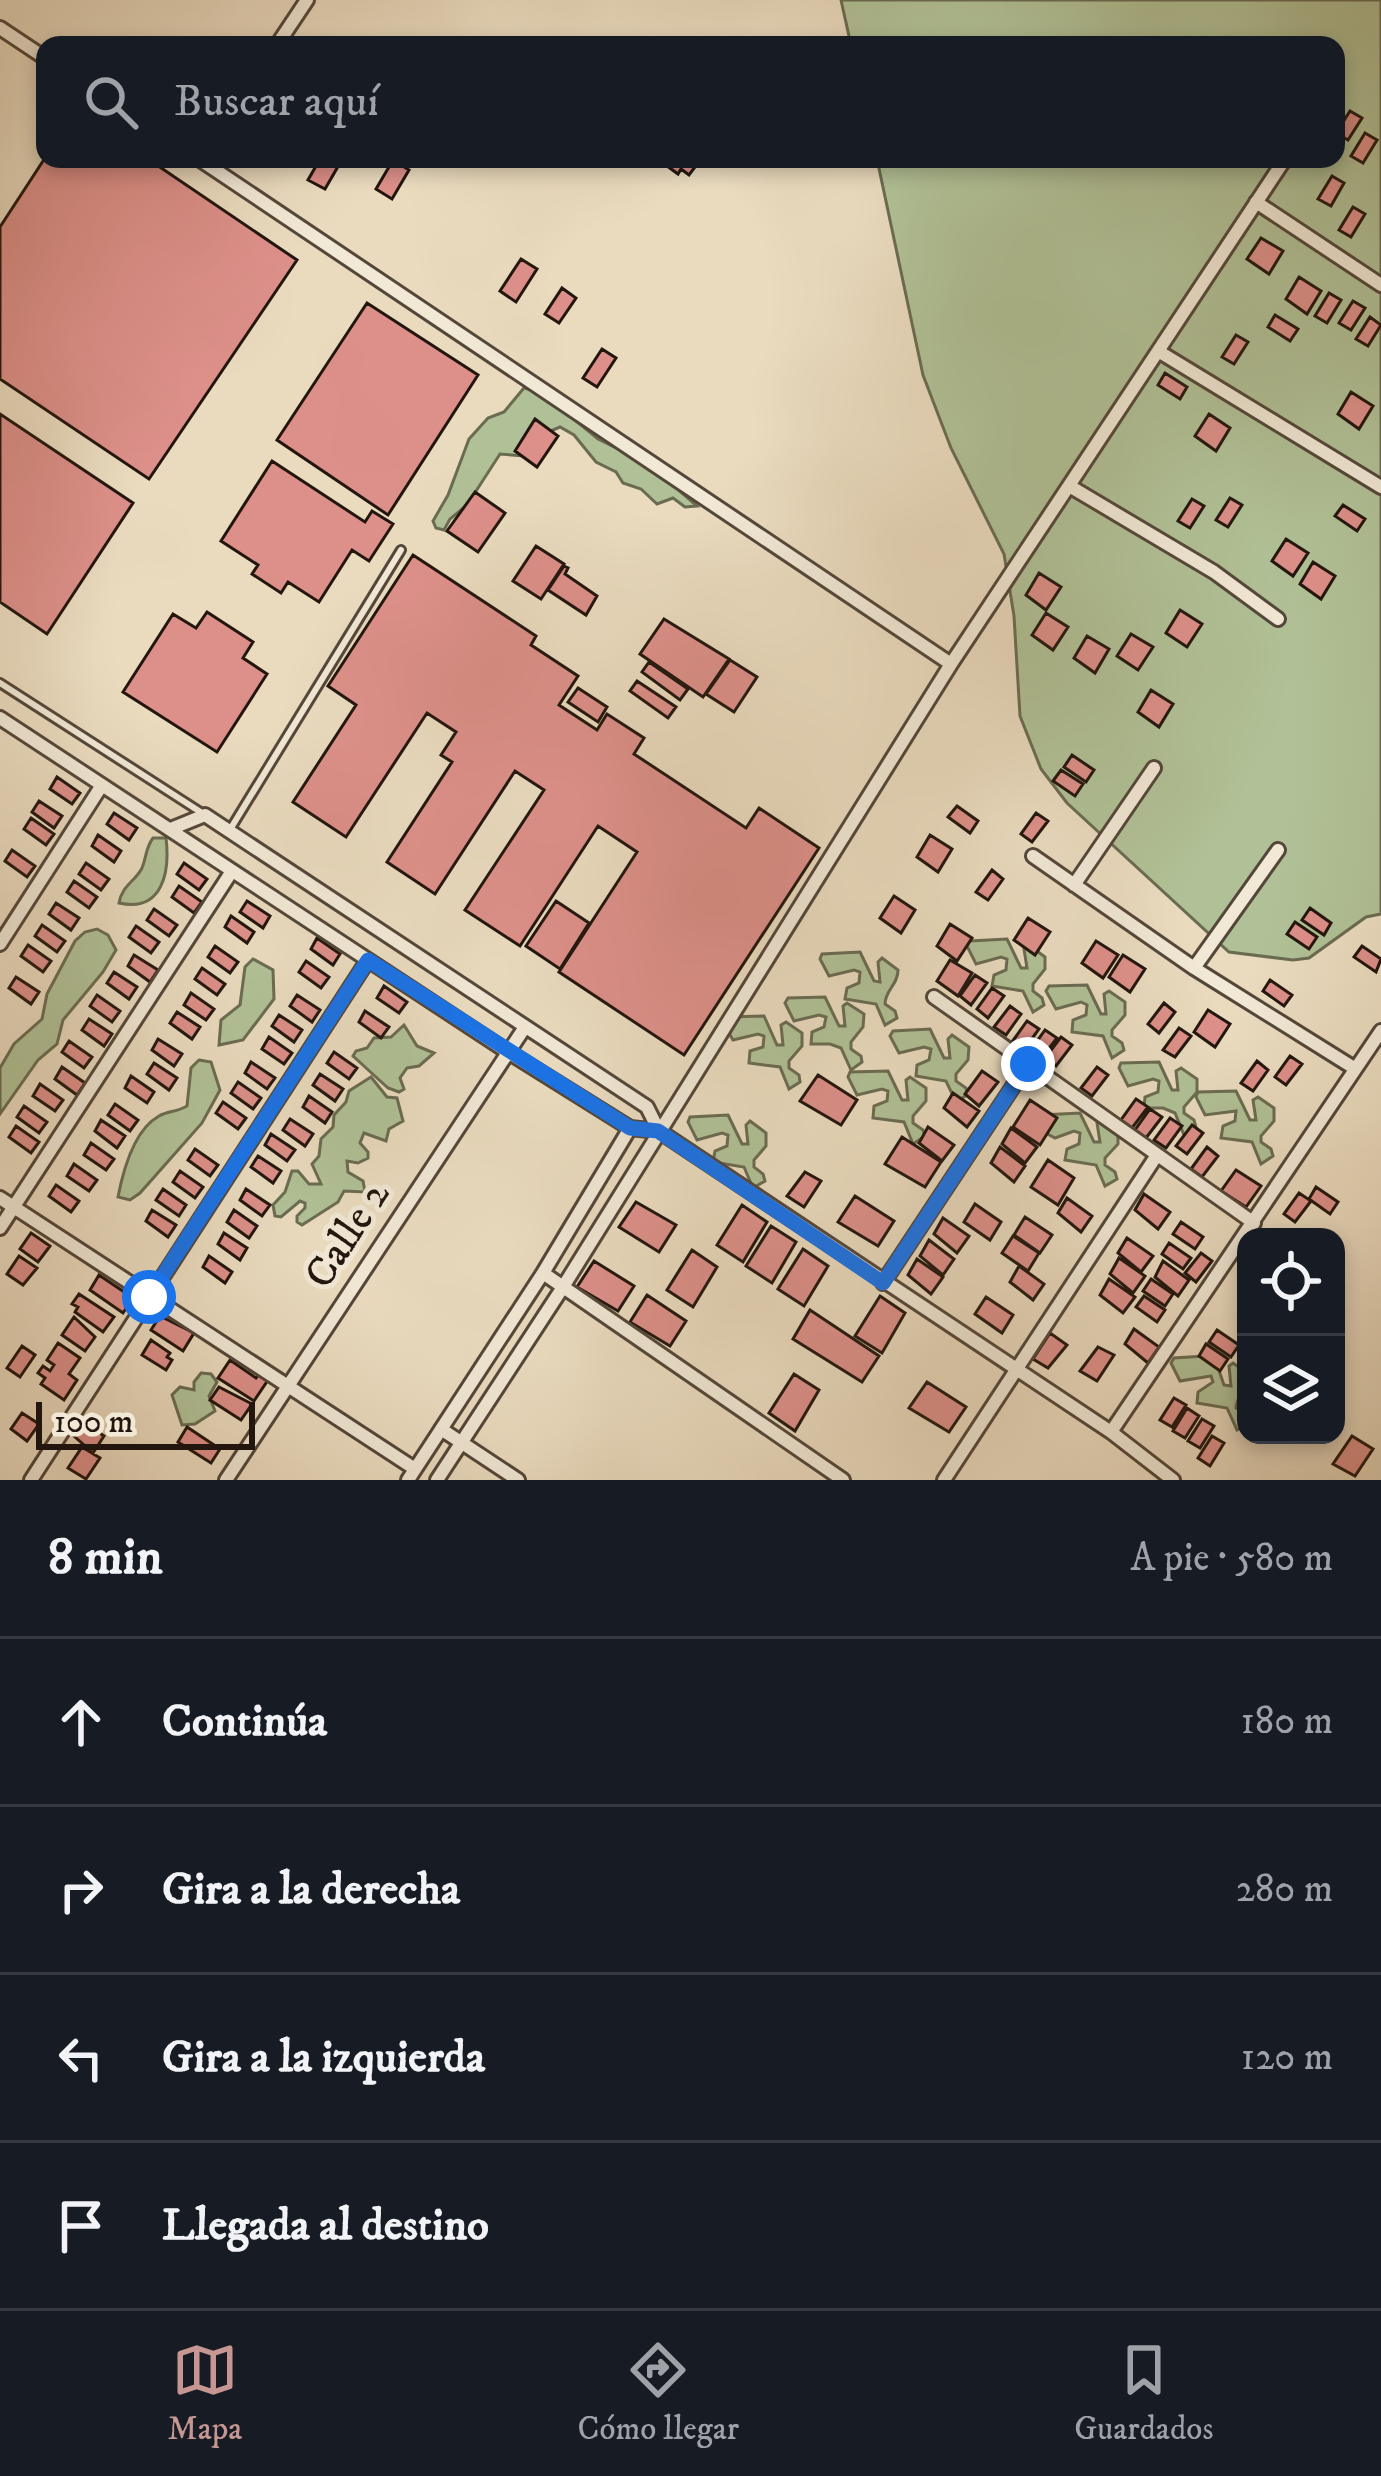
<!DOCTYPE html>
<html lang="es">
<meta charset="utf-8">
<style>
:root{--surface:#171b24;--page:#20242c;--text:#f1f3f6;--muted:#9ea1a6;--line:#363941;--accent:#c59692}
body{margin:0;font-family:"IM FELL DW Pica",serif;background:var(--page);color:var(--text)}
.controls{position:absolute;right:36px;bottom:36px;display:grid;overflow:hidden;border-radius:24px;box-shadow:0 6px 18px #0003}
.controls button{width:108px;height:108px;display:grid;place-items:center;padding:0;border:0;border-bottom:3px solid var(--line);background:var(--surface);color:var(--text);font:60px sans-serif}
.scale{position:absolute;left:36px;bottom:30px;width:219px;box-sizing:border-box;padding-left:12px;border:6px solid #22160e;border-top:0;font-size:33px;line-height:42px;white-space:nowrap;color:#22160e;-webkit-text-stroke:9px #f1e8d5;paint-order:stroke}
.stop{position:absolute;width:36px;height:36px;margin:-27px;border:9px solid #1a73e8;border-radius:50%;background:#fff}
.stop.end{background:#1a73e8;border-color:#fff;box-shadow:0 3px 12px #0008}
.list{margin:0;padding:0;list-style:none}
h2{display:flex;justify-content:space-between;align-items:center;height:156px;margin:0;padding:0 48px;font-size:51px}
h2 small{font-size:39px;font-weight:400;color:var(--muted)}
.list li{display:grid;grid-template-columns:78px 1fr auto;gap:36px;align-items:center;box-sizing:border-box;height:168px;padding:0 48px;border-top:3px solid var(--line)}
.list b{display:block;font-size:45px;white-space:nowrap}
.list em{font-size:39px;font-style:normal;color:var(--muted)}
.icon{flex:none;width:66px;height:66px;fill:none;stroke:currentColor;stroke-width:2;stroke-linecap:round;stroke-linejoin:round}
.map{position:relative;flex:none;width:1381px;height:1480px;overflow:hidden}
.search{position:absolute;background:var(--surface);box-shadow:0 6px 18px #0003;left:36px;right:36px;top:36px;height:132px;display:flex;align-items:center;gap:30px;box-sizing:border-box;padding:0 42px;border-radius:24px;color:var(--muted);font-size:45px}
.sheet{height:828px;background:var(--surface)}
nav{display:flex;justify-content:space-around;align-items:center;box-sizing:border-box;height:168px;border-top:3px solid var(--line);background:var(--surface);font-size:33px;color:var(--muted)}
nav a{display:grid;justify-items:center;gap:6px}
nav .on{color:var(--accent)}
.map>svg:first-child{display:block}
</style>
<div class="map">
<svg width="1381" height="1480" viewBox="0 0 1381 1480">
<rect width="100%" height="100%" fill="#eadbbf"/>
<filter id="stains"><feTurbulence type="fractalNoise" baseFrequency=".00167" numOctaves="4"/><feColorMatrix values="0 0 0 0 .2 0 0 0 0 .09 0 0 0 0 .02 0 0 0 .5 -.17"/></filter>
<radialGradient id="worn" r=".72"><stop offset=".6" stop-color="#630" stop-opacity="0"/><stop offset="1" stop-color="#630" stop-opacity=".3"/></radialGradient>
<path fill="#b1c197" stroke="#6a6c52" stroke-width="3" d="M841 0H1381V914L1366 917 1309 958 1293 960 1229 952 1067 803 1041 769 1020 716 1014 616 1004 554 951 448 923 375 877 159H1336V45H851Z
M524 388 541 392 598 439 649 464 697 506 685 507 673 498 657 504 641 489 623 483 616 472 596 462 574 435 560 427 539 436 524 456 500 454 467 505 450 519 444 530 436 528 433 521 448 495 469 439 488 418 504 412Z
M153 838H166C170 871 163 913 119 903 122 885 135 882 142 868 147 856 145 849 153 838Z
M97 929 108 935 116 950 103 972 63 1020 57 1044 38 1060 0 1114V1068L14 1044 42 1019 47 994 75 941 85 932Z
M1007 939 1021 968H1027L1024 949 1029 945 1045 957V969L1033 984V991L1042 998 1044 1005 1033 1012 1023 991 992 986 994 975 1006 970 1007 959 1001 957 976 964 967 946 970 941Z
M860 952 874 981 880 982 878 962 882 958 898 970C898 985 885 990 885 1004L895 1011 897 1018 885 1025 876 1004 845 999 847 988 859 983 860 972 854 970 829 976 820 959 822 954Z
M253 959 273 970 274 999 243 1040 219 1045 221 1020 240 1005 245 967Z
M1087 985 1101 1014H1106L1104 994 1109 991 1125 1002V1015L1112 1030V1036L1122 1043 1124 1050 1112 1058 1103 1036 1072 1032 1073 1020 1086 1015 1087 1005 1081 1002 1056 1009 1046 991 1049 986Z
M825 997 839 1026H845L843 1006 847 1003 864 1014 863 1027 851 1042V1049L861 1056 862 1062 851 1070 841 1048 830 1044H811L812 1032 824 1027 826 1017 819 1015 794 1021 785 1003 788 998Z
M764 1016 777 1045H783L781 1025 786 1022 802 1033V1046L789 1061V1068L799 1075 800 1082 789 1089 780 1067 749 1063 750 1051 763 1047 764 1036 758 1034 733 1040 723 1023 726 1017Z
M404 1025 417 1046 434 1053 419 1066 407 1068 400 1078 404 1089 399 1092 388 1088 353 1056 356 1051 367 1048 374 1038 391 1037Z
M930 1029 944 1058H950L948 1039 952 1035 969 1047 968 1060 956 1074V1081L966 1088 967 1095 956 1102 946 1081 916 1076 917 1065 929 1060 931 1049 924 1047 899 1053 890 1036 893 1031Z
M199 1060 211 1062 220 1090 202 1123 140 1193 130 1200 118 1197C123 1171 134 1130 159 1116 168 1111 177 1112 187 1106L191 1068Z
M1159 1062 1172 1090H1178L1176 1071 1181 1068 1197 1079V1092L1184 1107V1113L1194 1120 1196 1127 1184 1135 1175 1113 1163 1108H1144L1145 1097 1158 1092 1159 1081 1153 1079 1128 1086 1119 1068 1121 1063Z
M888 1071 902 1100H908L906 1080 910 1077 926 1088V1101L913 1116V1123L923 1130 925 1136 913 1144 904 1122 873 1118 874 1106 887 1101 888 1091 882 1089 857 1095 848 1077 850 1072Z
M371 1077 387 1097 397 1098 403 1121 389 1129 386 1141 364 1133 360 1143 368 1152V1158L358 1163 347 1161 348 1172 363 1181 365 1192 344 1191 338 1202 302 1225 297 1222V1216L305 1208V1203L300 1201 281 1217 275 1216 273 1205 285 1192 292 1171H298L309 1184H321L312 1164 319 1156 321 1139 333 1127 334 1115 346 1102 349 1091Z
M1236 1091 1250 1120H1256L1253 1100 1258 1097 1274 1108V1121L1261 1136V1142L1271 1149 1273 1156 1261 1164 1252 1142 1221 1138 1223 1126 1235 1121 1236 1111 1205 1115 1196 1097 1198 1092Z
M1080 1113 1094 1142H1100L1097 1123 1102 1119 1118 1131V1144L1105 1158V1165L1115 1172 1117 1179 1105 1186 1096 1165 1065 1160 1067 1149 1079 1144 1080 1133 1074 1131 1055 1138 1044 1132 1042 1115Z
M728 1115 742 1144H748L746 1125 750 1121 766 1133V1146L754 1160V1167L763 1174 765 1181 753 1188 744 1167 713 1162 715 1151 727 1146 728 1135 722 1133 697 1140 688 1122 690 1117Z
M1205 1356 1216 1362 1224 1385 1231 1386 1229 1366 1233 1363 1246 1372C1246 1393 1237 1394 1236 1408L1246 1415 1243 1427 1237 1430 1227 1408 1197 1403 1198 1392 1213 1382 1211 1376 1180 1381 1171 1363 1174 1358Z
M201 1373 211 1374 217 1382 209 1396 215 1411 195 1424 182 1425 172 1395 180 1387 194 1390V1382Z"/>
<path fill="#dd908a" stroke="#22160e" stroke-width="3" d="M1350 111 1362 118 1348 140 1336 133Z
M1365 133 1377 140 1363 163 1351 156Z
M45 158 148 159 297 260 149 479 0 379V227Z
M320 159 340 163 325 189 308 180Z
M693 159 698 163 689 175 681 169 678 174 659 160Z
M393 160 409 170 392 199 376 189Z
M1332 176 1344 183 1331 206 1318 199Z
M1353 207 1365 214 1351 237 1339 230Z
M1261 238 1283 251 1269 274 1247 259Z
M521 259 537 269 516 302 500 291Z
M1299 277 1321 291 1307 314 1286 299Z
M562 288 576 298 559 323 545 314Z
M1329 293 1341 300 1327 323 1315 316Z
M1353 301 1365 308 1351 330 1339 323Z
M367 303 478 375 388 515 277 440Z
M1275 315 1298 329 1290 341 1268 327Z
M1370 317 1381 325 1368 346 1356 339Z
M1236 335 1248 342 1234 364 1222 357Z
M602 349 616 358 597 387 583 378Z
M1165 373 1187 387 1180 399 1158 385Z
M1351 392 1373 406 1359 429 1338 414Z
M0 414 133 503 47 634 0 602Z
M1209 414 1230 428 1216 451 1195 436Z
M535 419 558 436 537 467 515 451Z
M272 461 365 522 372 511 393 524 369 561 352 550 319 602 288 582 281 593 252 574 258 565 221 541Z
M475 492 505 513 478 552 447 531Z
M1230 498 1242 505 1228 527 1216 520Z
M1192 499 1204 506 1190 528 1178 521Z
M1343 505 1365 519 1357 531 1335 516Z
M1286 539 1308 553 1293 576 1272 561Z
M536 546 564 564 541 599 513 581Z
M413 555 536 636 531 645 578 676 559 705 597 730 607 714 644 738 634 754 746 828 759 808 819 848 684 1055 559 972 637 852 598 826 520 946 465 910 544 790 515 771 435 894 387 862 452 762 441 755 456 732 427 713 346 837 293 802 356 705 328 686Z
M1313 562 1335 576 1321 599 1300 584Z
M564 566 568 568 565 574 597 596 586 615 548 590Z
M1039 573 1061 587 1046 610 1026 595Z
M1180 610 1202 624 1187 647 1166 633Z
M207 612 253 642 243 658 267 674 217 752 123 692 173 614 196 628Z
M1046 613 1068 627 1053 650 1032 635Z
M664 619 729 659 703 697 640 654Z
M1131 634 1153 647 1138 670 1117 656Z
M1087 636 1109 649 1095 673 1074 658Z
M730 660 757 677 734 712 706 694Z
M649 662 688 689 680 700 642 672Z
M637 681 676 707 668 718 630 691Z
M578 688 607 707 598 722 568 702Z
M1151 690 1173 704 1159 727 1138 712Z
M1072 755 1094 770 1086 782 1064 767Z
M1061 770 1083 784 1075 796 1053 781Z
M57 777 80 793 72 804 50 789Z
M39 801 62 816 54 828 32 812Z
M957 806 978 821 970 833 948 817Z
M114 813 137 828 129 840 107 824Z
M1036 813 1048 821 1032 842 1021 834Z
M31 818 54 834 46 845 24 829Z
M98 835 121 851 114 862 92 846Z
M930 835 952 849 938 872 917 857Z
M12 850 35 866 27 877 5 861Z
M86 863 109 879 101 890 79 874Z
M184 863 207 879 199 890 177 874Z
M992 870 1003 879 988 900 976 892Z
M74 881 97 897 89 908 67 892Z
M179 886 202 902 194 913 172 897Z
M894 896 915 910 901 933 880 918Z
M247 901 270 916 263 928 240 912Z
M556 901 589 923 560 969 526 946Z
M56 903 79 918 71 930 49 914Z
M1310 908 1331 923 1324 935 1302 920Z
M154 909 177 925 169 936 147 920Z
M231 916 254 932 247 943 225 927Z
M1028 918 1050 932 1035 955 1014 940Z
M1295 922 1317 937 1309 949 1287 934Z
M950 924 972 938 957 961 937 946Z
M42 925 65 941 57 952 35 936Z
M136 926 159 942 151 953 129 937Z
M317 938 340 954 333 965 311 949Z
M1096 941 1118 955 1103 978 1082 963Z
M28 945 51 961 43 972 21 956Z
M215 946 238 962 230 973 208 957Z
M1362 946 1381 959 1376 972 1354 957Z
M134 955 158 970 150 982 128 966Z
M1123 955 1145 969 1130 992 1109 977Z
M950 960 972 973 958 996 937 981Z
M306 961 329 977 321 988 299 972Z
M202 968 225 984 217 995 195 979Z
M114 972 137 987 129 999 107 983Z
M975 975 987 983 971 1005 960 996Z
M16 977 39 992 31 1004 9 988Z
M1270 980 1292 995 1284 1006 1263 991Z
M384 986 407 1002 399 1013 377 998Z
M992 988 1004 996 988 1018 977 1009Z
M191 993 214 1009 206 1020 184 1005Z
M97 995 120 1011 112 1022 90 1006Z
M297 995 320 1010 312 1022 290 1006Z
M1164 1003 1175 1012 1159 1033 1148 1024Z
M1010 1006 1021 1014 1006 1035 994 1027Z
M1208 1010 1230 1024 1215 1047 1194 1032Z
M365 1011 389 1027 381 1038 359 1022Z
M177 1012 200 1027 192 1039 170 1023Z
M279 1015 302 1030 294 1042 272 1026Z
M89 1019 112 1034 104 1046 82 1030Z
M1027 1021 1039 1029 1023 1051 1012 1042Z
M1179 1028 1191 1036 1175 1057 1163 1050Z
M1045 1030 1057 1038 1041 1059 1030 1051Z
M269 1037 292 1053 284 1064 262 1049Z
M1061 1037 1072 1045 1056 1066 1045 1058Z
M158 1039 182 1054 174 1066 152 1050Z
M69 1041 92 1057 84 1068 62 1052Z
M334 1052 357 1068 349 1079 327 1063Z
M1290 1056 1302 1064 1286 1085 1275 1077Z
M1257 1061 1268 1070 1253 1091 1241 1083Z
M251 1062 275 1078 267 1089 245 1073Z
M154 1063 177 1078 169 1090 147 1074Z
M62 1067 85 1083 77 1095 55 1079Z
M1097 1067 1108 1075 1092 1096 1081 1088Z
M982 1071 998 1082 979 1106 965 1094Z
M320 1074 343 1089 335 1101 313 1085Z
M818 1075 857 1100 841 1125 800 1101Z
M131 1076 154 1092 147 1103 125 1088Z
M238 1082 261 1098 253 1109 231 1093Z
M40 1084 63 1100 55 1111 33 1096Z
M953 1093 979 1111 967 1127 944 1108Z
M309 1096 332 1112 325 1123 303 1107Z
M1136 1099 1148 1107 1132 1128 1121 1120Z
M1030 1100 1057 1118 1040 1145 1013 1127Z
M223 1102 246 1118 238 1129 216 1113Z
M115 1104 138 1120 130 1131 108 1115Z
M24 1106 47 1122 39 1133 17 1117Z
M1150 1109 1162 1117 1146 1138 1135 1130Z
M1170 1118 1182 1126 1166 1148 1154 1140Z
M290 1119 313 1134 305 1146 283 1130Z
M101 1120 125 1136 117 1148 95 1131Z
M1192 1125 1203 1133 1187 1154 1176 1146Z
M16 1126 39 1142 31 1153 9 1137Z
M928 1127 954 1145 942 1161 919 1143Z
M1011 1128 1037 1147 1025 1163 1002 1144Z
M271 1134 295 1150 287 1161 265 1145Z
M902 1137 941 1162 925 1187 885 1164Z
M91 1143 114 1159 106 1170 84 1155Z
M1000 1147 1025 1166 1014 1182 991 1163Z
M1207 1147 1218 1156 1202 1177 1191 1169Z
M195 1149 218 1165 210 1176 188 1160Z
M258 1156 281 1171 273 1183 251 1167Z
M1048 1160 1074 1178 1058 1205 1031 1187Z
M74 1164 97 1180 89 1191 67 1176Z
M1236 1170 1261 1186 1246 1207 1221 1191Z
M180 1171 203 1187 195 1198 173 1182Z
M805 1172 821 1181 804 1207 787 1196Z
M56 1185 79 1201 71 1212 49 1196Z
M1316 1187 1338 1202 1330 1214 1309 1199Z
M163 1189 186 1205 179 1216 156 1200Z
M246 1189 270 1205 262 1216 240 1200Z
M1299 1193 1311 1201 1295 1222 1284 1214Z
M1144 1194 1170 1212 1158 1229 1135 1210Z
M855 1196 894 1221 878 1246 838 1222Z
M1067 1198 1092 1216 1081 1232 1058 1213Z
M636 1202 676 1225 659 1252 619 1227Z
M975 1204 1001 1222 990 1240 964 1222Z
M742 1205 767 1222 743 1262 717 1245Z
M152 1210 176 1225 168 1237 146 1221Z
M234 1210 257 1226 249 1238 227 1222Z
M1025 1217 1052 1235 1040 1253 1014 1235Z
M943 1218 969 1236 957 1253 934 1234Z
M1181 1222 1203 1237 1195 1249 1173 1234Z
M771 1226 796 1242 772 1283 746 1266Z
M31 1233 50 1246 38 1262 20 1249Z
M224 1233 247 1248 240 1260 218 1244Z
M1013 1236 1039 1253 1028 1271 1002 1253Z
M1127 1238 1153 1256 1141 1272 1118 1253Z
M929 1240 954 1259 943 1275 920 1256Z
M1169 1243 1191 1258 1183 1269 1162 1254Z
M803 1249 828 1266 804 1306 778 1289Z
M692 1250 717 1267 693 1307 667 1290Z
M1201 1253 1212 1261 1196 1282 1185 1273Z
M19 1256 37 1268 23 1285 7 1274Z
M209 1256 232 1272 225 1283 203 1267Z
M1119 1258 1145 1276 1133 1293 1110 1274Z
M917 1259 943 1277 931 1294 908 1275Z
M594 1261 634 1286 618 1311 577 1287Z
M1163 1261 1189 1280 1178 1296 1155 1277Z
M1019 1266 1044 1284 1033 1300 1010 1282Z
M99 1275 133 1298 123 1313 90 1290Z
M1109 1279 1135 1297 1123 1313 1100 1295Z
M1151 1279 1173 1294 1165 1306 1143 1291Z
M79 1294 114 1317 103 1332 75 1312 78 1307 72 1304Z
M647 1295 686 1321 670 1346 630 1322Z
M880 1296 905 1313 882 1353 855 1336Z
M1144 1296 1165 1310 1157 1322 1136 1307Z
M986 1297 1013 1315 1002 1333 975 1314Z
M810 1310 879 1356 862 1382 793 1339Z
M160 1316 194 1333 183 1351 151 1330Z
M74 1317 95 1337 85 1351 62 1335Z
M1134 1329 1159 1347 1148 1363 1125 1344Z
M1217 1330 1239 1345 1231 1357 1209 1342Z
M1050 1333 1067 1345 1048 1368 1033 1359Z
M151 1340 170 1353 167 1357 172 1360 166 1370 142 1355Z
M58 1343 80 1358 69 1374 77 1380 64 1400 41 1384 45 1378 38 1373 43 1366 50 1371 54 1365 47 1360Z
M1206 1344 1228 1359 1220 1371 1199 1356Z
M22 1346 35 1355 20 1377 7 1368Z
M1098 1347 1114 1355 1097 1381 1080 1371Z
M230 1360 256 1378 259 1374 268 1380 254 1401 218 1378Z
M794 1374 819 1390 795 1431 769 1413Z
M927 1382 966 1407 949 1432 909 1408Z
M219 1387 252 1404 241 1420 210 1400Z
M1174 1398 1186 1405 1172 1427 1160 1420Z
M1187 1408 1199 1416 1185 1438 1173 1431Z
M22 1413 39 1424 27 1441 11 1429Z
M1202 1419 1214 1426 1200 1448 1188 1441Z
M83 1422 104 1436 93 1453 74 1436Z
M187 1427 220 1449 211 1463 178 1442Z
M1212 1436 1224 1443 1210 1466 1198 1458Z
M1352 1436 1373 1449 1355 1476 1333 1464Z
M82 1447 100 1458 86 1479 68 1468Z"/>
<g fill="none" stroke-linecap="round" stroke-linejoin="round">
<g stroke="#54473a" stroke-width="12">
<path id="service" d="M0 683 202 813
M231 828 401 550"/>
</g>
<g stroke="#54473a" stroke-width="18">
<path id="minor" d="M0 28 45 58
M277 45 307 0
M199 159 951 664
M1256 202 1381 285
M1158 351 1381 487
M1071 487 1214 572 1278 619
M0 718 508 1052 630 1128 659 1131 1111 1432 1173 1480
M173 828 205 815 647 1107 659 1131
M1033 856 1194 968 1354 1068
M1074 885 1154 768
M0 944 102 785
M1194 968 1278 850
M934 997 1254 1223
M0 1198 415 1469
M0 1228 232 871
M543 1273 843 1480
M883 1283 1028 1064
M441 1429 518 1480
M1111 1432 1381 1031
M31 1480 368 960
M226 1480 525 1027
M408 1480 543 1273 630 1128
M437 1480 563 1287 951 664 1285 159
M944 1480 1157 1155"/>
</g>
<use href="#service" stroke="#f1e8d5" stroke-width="6"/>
<use href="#minor" stroke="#f1e8d5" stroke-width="12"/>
</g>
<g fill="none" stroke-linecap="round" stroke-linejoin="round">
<path stroke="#1a73e8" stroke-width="15" d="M149 1297 368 960 630 1128 658 1131 883 1283 1028 1064"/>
</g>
<g text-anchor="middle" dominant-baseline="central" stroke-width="10" stroke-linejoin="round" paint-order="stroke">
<g font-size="42" fill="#22160e" stroke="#f1e8d5">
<text transform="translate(348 1235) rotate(-57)">Calle 2</text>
</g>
</g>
<rect width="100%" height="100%" filter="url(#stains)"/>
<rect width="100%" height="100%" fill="url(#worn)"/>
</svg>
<div class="controls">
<button><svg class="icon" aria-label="locate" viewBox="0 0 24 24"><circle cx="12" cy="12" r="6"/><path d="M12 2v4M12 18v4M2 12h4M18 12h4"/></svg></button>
<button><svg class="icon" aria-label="layers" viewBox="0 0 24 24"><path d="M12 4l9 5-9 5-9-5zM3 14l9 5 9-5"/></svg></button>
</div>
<div class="scale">100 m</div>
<div class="stop" style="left:149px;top:1297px"></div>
<div class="stop end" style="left:1028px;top:1064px"></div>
<div class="search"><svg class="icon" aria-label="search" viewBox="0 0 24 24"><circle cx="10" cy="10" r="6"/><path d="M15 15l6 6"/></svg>Buscar aquí</div>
</div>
<section class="sheet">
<h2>8 min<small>A pie · 580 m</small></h2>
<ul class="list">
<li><svg class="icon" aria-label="ahead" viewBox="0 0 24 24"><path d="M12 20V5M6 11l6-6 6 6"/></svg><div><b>Continúa</b></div><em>180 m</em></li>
<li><svg class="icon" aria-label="right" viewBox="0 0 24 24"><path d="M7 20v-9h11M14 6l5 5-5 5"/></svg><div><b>Gira a la derecha</b></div><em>280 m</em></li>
<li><svg class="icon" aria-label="left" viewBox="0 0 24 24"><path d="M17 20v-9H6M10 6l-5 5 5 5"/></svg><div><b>Gira a la izquierda</b></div><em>120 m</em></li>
<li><svg class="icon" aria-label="arrive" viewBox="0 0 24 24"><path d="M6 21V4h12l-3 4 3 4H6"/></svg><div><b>Llegada al destino</b></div></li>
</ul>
</section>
<nav>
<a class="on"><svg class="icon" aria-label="map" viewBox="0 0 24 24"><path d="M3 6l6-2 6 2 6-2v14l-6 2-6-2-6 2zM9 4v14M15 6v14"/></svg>Mapa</a>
<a><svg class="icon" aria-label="directions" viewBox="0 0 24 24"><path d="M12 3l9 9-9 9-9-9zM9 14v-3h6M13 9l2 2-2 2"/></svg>Cómo llegar</a>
<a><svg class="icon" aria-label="saved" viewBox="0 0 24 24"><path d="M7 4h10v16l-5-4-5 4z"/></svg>Guardados</a>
</nav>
